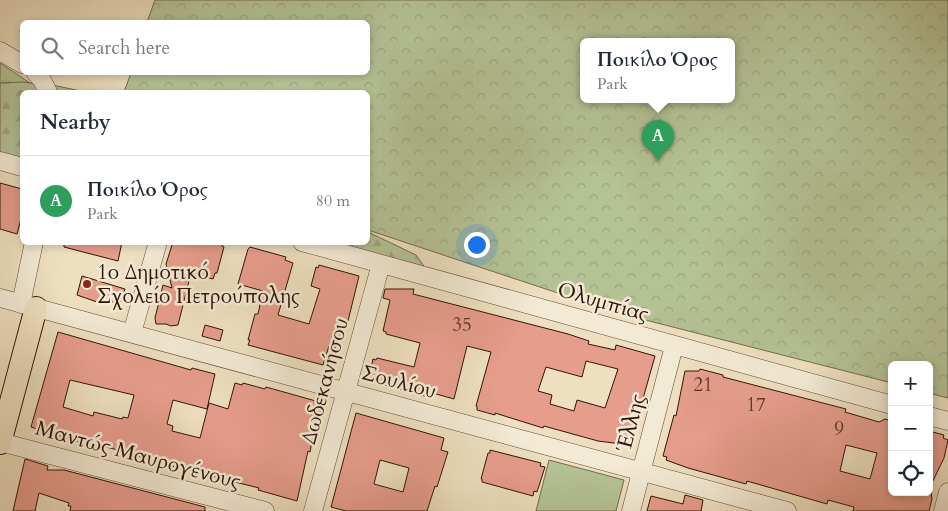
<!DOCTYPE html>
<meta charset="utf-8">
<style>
:root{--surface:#fff;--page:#f2f2f3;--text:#1f2937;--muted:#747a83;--line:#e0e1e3;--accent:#8f2418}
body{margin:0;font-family:Cardo,serif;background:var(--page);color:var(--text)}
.controls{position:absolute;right:15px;bottom:15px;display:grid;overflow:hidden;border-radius:8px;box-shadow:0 2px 8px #0003}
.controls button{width:45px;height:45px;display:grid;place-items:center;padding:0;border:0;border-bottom:1px solid var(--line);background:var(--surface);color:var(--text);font:25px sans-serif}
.you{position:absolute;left:476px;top:244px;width:18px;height:18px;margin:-12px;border:4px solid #fff;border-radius:50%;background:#1a73e8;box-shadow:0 0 0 8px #1a73e833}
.badge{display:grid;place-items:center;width:32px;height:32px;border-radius:50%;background:var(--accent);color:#fff;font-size:16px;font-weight:700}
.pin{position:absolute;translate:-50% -41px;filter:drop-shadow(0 1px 2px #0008)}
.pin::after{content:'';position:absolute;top:26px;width:18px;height:15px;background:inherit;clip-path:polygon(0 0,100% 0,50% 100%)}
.popup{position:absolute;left:580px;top:38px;width:155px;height:65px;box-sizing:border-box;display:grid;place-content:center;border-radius:8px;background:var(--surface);filter:drop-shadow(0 1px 4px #0005);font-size:16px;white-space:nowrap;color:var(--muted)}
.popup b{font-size:19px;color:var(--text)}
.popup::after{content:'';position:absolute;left:50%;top:100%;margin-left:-10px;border:10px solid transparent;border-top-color:var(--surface)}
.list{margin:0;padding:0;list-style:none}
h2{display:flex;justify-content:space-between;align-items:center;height:65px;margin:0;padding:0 20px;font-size:21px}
h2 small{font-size:16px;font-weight:400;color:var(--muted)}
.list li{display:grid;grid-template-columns:32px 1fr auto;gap:15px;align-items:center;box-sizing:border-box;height:90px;padding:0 20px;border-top:1px solid var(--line)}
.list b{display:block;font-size:19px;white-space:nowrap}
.list p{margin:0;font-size:16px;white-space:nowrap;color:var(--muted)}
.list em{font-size:16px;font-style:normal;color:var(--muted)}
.icon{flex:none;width:28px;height:28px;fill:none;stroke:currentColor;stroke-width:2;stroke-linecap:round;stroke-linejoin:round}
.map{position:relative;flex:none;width:948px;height:511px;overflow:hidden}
.search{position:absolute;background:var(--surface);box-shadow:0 2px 8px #0003;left:20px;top:20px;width:350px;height:55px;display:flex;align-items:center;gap:12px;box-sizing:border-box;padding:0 18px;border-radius:8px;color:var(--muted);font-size:19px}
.panel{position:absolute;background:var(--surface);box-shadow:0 2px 8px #0003;left:20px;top:90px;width:350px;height:155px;border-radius:8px}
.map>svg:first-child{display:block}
</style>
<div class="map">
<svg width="948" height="511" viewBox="0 0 948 511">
<defs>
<pattern id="grass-tufts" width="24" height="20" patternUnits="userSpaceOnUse" patternTransform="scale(1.25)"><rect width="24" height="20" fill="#b4c295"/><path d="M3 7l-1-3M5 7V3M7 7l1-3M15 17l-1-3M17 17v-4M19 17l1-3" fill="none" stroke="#9ba67f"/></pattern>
<pattern id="forest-firs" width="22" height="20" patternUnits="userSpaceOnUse" patternTransform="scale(1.25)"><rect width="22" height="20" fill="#b4c295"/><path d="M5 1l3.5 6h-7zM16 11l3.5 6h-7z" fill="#9ba67f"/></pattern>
<pattern id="park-crowns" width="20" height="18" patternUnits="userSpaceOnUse" patternTransform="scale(1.25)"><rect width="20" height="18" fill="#b4c295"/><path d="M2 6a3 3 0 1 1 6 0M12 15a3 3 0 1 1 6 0" fill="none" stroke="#9ba67f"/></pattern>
</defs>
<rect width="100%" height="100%" fill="#eddfbf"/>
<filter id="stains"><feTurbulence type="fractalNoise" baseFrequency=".004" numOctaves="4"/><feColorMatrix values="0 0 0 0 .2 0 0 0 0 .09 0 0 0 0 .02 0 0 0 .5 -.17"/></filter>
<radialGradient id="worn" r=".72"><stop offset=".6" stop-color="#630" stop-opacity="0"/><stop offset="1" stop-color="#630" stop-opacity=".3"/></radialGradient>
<path fill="url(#grass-tufts)" stroke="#736b4e" d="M0 63 30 83H0Z"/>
<path fill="url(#forest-firs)" stroke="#736b4e" d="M23 82 57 86 85 92H22V160L0 154V83Z
M368 232 416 255 426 269 331 243 368 242Z"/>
<path fill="url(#park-crowns)" stroke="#736b4e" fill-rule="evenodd" d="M155 0H948V398L929 393V365H892V383L618 313 368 230V92H124L131 73 368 72V22H147ZM584 42H732V100H584Z"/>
<path fill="#b4c295" stroke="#736b4e" d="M549 460 624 480 616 511H536Z"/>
<path fill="#e69d8c" stroke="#321407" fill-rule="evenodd" d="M0 183 22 189V215L17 234 0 229Z
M64 242H122L118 261 64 247Z
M173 242H223L222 246 224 247 217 273H215L213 279 191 273 178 325 171 326 166 324H156L155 318 163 285 172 288 166 264Z
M250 247 286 257 285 260 293 263 278 315 309 324 320 289 311 286 316 267 318 268 319 265 359 276 348 321H346L339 347 336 346 335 348 329 346 323 365 248 345 250 340H248L255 314H258L263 291 238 284 248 249Z
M82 276 125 289 120 304 102 299 100 303 77 295Z
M385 289H414L413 294 568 334 589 341 588 344 615 350 616 345 655 356 630 445 598 441 544 426 543 428 495 413V415L477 410V406H476L491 352 467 346 454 399 429 392 428 397 378 383 379 379 369 377 373 359 376 360 377 358 414 367 420 343 386 334V332L383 331 390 300 383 298ZM586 361 618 369 605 408 577 400 574 411 550 404 552 395 538 391 546 367 582 377Z
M205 325 223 330 220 341 202 336Z
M58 332 191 370 192 368 215 374 207 409 173 400 167 424 173 426 172 431 200 438 209 403 228 409 235 383 242 385 243 383 265 389 266 387 323 403 317 426 315 425 310 452 308 451 297 501 258 490 259 488 140 458 141 457 114 449 83 441 82 443 31 427ZM70 380 134 395 128 418 123 417 122 419 94 412 93 416 63 407Z
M700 369 723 375V377L846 409 845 412 879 422 885 419 892 421V492H931L932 499 929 511H853L854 507 828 500 827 504 747 481 746 484 688 468 666 460 667 457 663 456 674 415 676 416 685 371H699ZM846 445 877 453 870 479 840 471Z
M356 413 444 438 441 450 448 452 437 487 435 486 427 511H346L331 507ZM380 460 409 468 403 492 374 484Z
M929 431 944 435 943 438 948 440 944 458 929 489Z
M490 450 541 463 540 466 545 467 537 492 534 491 533 496 482 482V479H481L488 453H490Z
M25 459 48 466 47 470H64L205 507V511H70L71 506H68L69 503 39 493 35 511H13Z
M685 495 703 500 701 511H647L651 496 683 504Z"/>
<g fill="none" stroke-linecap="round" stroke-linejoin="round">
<g stroke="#614735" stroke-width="19">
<path id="minor" d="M0 51 22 64
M35 72 42 80 48 92
M0 161 22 167
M302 242 892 405
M0 298 787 511
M21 304 34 242
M132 333 158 242
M929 416 948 421
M0 442 265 511
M313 511 381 264
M631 511 674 346
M943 511 948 492"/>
</g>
<g stroke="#321407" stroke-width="24">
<path id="major" d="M0 443 36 308"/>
</g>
<use href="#minor" stroke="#f3ead5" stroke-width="18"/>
<use href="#major" stroke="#eddfbf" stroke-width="22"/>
</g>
<circle fill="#8f2418" stroke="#f3ead5" stroke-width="2" cx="87" cy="284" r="5"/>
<g text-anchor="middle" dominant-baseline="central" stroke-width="5" stroke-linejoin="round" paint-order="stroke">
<g font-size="19" fill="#5f3628">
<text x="462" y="325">35</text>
<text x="703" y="385">21</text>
<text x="756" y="405">17</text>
<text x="839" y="429">9</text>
</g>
<g font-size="21" fill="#321407" stroke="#f3ead5" text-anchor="start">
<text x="97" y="272">1ο Δημοτικό<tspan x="97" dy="24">Σχολείο Πετρούπολης</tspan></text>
</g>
<g font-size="21" fill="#321407" stroke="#f3ead5">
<text transform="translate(603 302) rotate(16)">Ολυμπίας</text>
<text transform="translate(325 381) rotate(-75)">Δωδεκανήσου</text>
<text transform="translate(399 382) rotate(15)">Σουλίου</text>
<text transform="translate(631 423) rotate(-75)">Έλλης</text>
<text transform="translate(138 455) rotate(15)">Μαντώς Μαυρογένους</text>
</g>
</g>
<rect width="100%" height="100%" filter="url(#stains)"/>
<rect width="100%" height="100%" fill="url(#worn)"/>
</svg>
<div class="controls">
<button>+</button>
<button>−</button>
<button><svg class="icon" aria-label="locate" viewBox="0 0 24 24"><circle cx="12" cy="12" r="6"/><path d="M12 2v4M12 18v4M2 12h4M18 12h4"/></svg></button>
</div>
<div class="you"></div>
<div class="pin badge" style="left:658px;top:161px;background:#2e9e5b">A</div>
<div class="popup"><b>Ποικίλο Όρος</b>Park</div>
<div class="search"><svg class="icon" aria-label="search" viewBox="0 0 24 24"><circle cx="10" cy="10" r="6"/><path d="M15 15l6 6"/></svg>Search here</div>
<section class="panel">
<h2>Nearby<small></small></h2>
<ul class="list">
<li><span class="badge" style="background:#2e9e5b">A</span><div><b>Ποικίλο Όρος</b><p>Park</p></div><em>80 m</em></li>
</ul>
</section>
</div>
